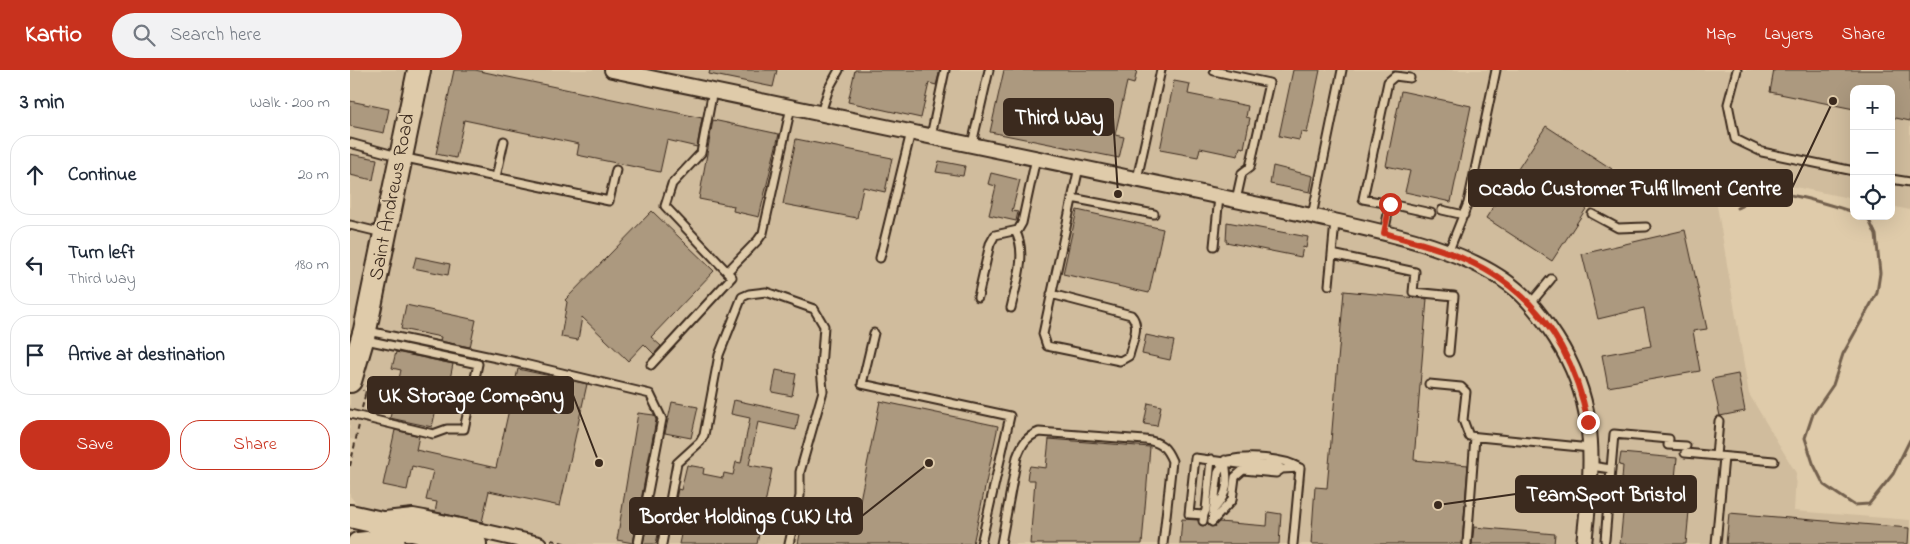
<!DOCTYPE html>
<meta charset="utf-8">
<style>
:root{--surface:#fff;--page:#f2f2f3;--text:#1f2937;--muted:#747a83;--line:#e0e1e3;--accent:#c8321e}
body{margin:0;font-family:"Indie Flower",sans-serif;background:var(--page);color:var(--text)}
.controls{position:absolute;right:15px;top:15px;display:grid;overflow:hidden;border-radius:10px;box-shadow:0 5px 20px #0002}
.controls button{width:45px;height:45px;display:grid;place-items:center;padding:0;border:0;border-bottom:1px solid var(--line);background:var(--surface);color:var(--text);font:25px sans-serif}
.stop{position:absolute;width:15px;height:15px;margin:-11px;border:4px solid #c8321e;border-radius:50%;background:#fff}
.stop.end{background:#c8321e;border-color:#fff;box-shadow:0 1px 5px #0008}
.list{margin:0;padding:0;list-style:none}
h2{display:flex;justify-content:space-between;align-items:center;height:65px;margin:0;padding:0 20px;font-size:21px}
h2 small{font-size:16px;font-weight:400;color:var(--muted)}
.list li{display:grid;grid-template-columns:32px 1fr auto;gap:15px;align-items:center;box-sizing:border-box;height:80px;margin:0 10px 10px;padding:0 10px;border:1px solid var(--line);border-radius:20px}
.list b{display:block;font-size:19px;white-space:nowrap}
.list p{margin:0;font-size:16px;white-space:nowrap;color:var(--muted)}
.list em{font-size:16px;font-style:normal;color:var(--muted)}
.actions{display:flex;gap:10px;padding:15px 20px}
.actions a{flex:1;padding:11px 0;border:1px solid var(--accent);border-radius:20px;text-align:center;font-size:18px;color:var(--accent)}
.actions .main{background:var(--accent);color:#fff}
.icon{flex:none;width:28px;height:28px;fill:none;stroke:currentColor;stroke-width:2;stroke-linecap:round;stroke-linejoin:round}
.map{position:relative;flex:none;width:1560px;height:474px;overflow:hidden}
header{display:flex;align-items:center;gap:30px;box-sizing:border-box;height:70px;padding:0 25px;background:var(--accent);color:#fff}
header strong{font-size:24px}
nav{display:flex;gap:28px;margin-inline-start:auto;font-size:18px}
.search{width:350px;height:45px;background:var(--page);display:flex;align-items:center;gap:12px;box-sizing:border-box;padding:0 18px;border-radius:28px;color:var(--muted);font-size:19px}
main{display:flex}
aside{flex:1;background:var(--surface)}
.map>svg:first-child{display:block}
</style>
<header>
<strong>Kartio</strong>
<div class="search"><svg class="icon" aria-label="search" viewBox="0 0 24 24"><circle cx="10" cy="10" r="6"/><path d="M15 15l6 6"/></svg>Search here</div>
<nav><a>Map</a><a>Layers</a><a>Share</a></nav>
</header>
<main>
<aside>
<h2>3 min<small>Walk · 200 m</small></h2>
<ul class="list">
<li><svg class="icon" aria-label="ahead" viewBox="0 0 24 24"><path d="M12 20V5M6 11l6-6 6 6"/></svg><div><b>Continue</b></div><em>20 m</em></li>
<li><svg class="icon" aria-label="left" viewBox="0 0 24 24"><path d="M17 20v-9H6M10 6l-5 5 5 5"/></svg><div><b>Turn left</b><p>Third Way</p></div><em>180 m</em></li>
<li><svg class="icon" aria-label="arrive" viewBox="0 0 24 24"><path d="M6 21V4h12l-3 4 3 4H6"/></svg><div><b>Arrive at destination</b></div></li>
</ul>
<div class="actions"><a class="main">Save</a><a>Share</a></div>
</aside>
<div class="map">
<svg width="1560" height="474" viewBox="0 0 1560 474">
<rect width="100%" height="100%" fill="#dfcbaa"/>
<filter id="ink" filterUnits="userSpaceOnUse"><feTurbulence type="fractalNoise" baseFrequency=".02" numOctaves="2"/><feDisplacementMap in="SourceGraphic" scale="10" xChannelSelector="R" yChannelSelector="G"/><feConvolveMatrix kernelMatrix="1 2 1 2 8 2 1 2 1" color-interpolation-filters="sRGB"/></filter>
<g filter="url(#ink)">
<path fill="#d0bc9d" d="M0 0H1560V140L1541 136V19H1504V129L1361 100 1399 324 1446 403 1444 441 1560 450V474H221L63 442 27 441 9 437 0 426V399L6 370 0 369Z"/>
<g fill="none" stroke-linecap="round" stroke-linejoin="round">
<path stroke="#73614d" stroke-width="3" d="M1387 138C1396 134 1406 126 1415 124 1437 120 1482 136 1504 142
M1517 146 1526 165 1530 203 1527 223 1493 284 1483 315 1463 344 1455 368 1463 393 1474 415 1504 435 1519 434 1543 404 1560 370"/>
</g>
<path fill="#ac997f" stroke="#3b2a1e" d="M104 0H125L352 48 347 77 317 70 310 102 227 85 229 74 114 50 106 88 86 84Z
M360 0H427L423 17 359 4Z
M505 0H590L586 15 579 13 571 48 498 32Z
M654 0H787L784 14 777 12 765 65 774 67 769 88 640 62Z
M943 0H970L957 63 951 62 949 70 929 66Z
M1424 0H1560V51L1541 47V19H1504V39L1420 22Z
M824 11 840 14 838 24 898 36 896 47 900 48 894 78 890 77 888 86 850 78 848 87 810 80Z
M1051 21 1121 36 1101 132 1055 122 1060 101 1036 96Z
M0 31 39 39 34 63 0 56Z
M363 50 429 64 409 147 383 141 384 136 349 129Z
M1196 56 1262 99 1202 191 1136 148Z
M446 69 542 88 535 122 513 117 507 148 433 134Z
M0 84 27 89 23 110 0 105Z
M589 91 615 96 613 106 586 102Z
M923 96 963 106 960 122 920 114Z
M641 103 670 110 662 141 668 142 666 151 639 145 646 116 638 114Z
M727 140 813 159 799 223 713 204Z
M302 141 364 201 301 267 311 276 304 284 294 274 278 291 232 247 228 270 211 267 217 232 215 230Z
M877 152 958 167 956 178 953 177 951 187 876 172Z
M1335 160 1357 259 1343 261 1350 301 1258 317 1252 285 1301 276 1294 238 1248 249 1232 184Z
M66 187 100 194 98 205 63 198Z
M994 221 1077 229 1064 390 1118 395 1112 474H961L965 417 977 418Z
M56 235 126 250 120 277 90 271 91 267 51 259Z
M796 265 824 271 820 290 792 284Z
M46 282 103 294 100 309 93 308 82 357 40 348 51 300 42 298Z
M168 299 237 314 210 436 139 421 132 452 85 442 87 432 76 430 83 401 62 396 57 420 33 415 45 360 69 366 66 380 146 398Z
M426 300 446 304 442 326 422 322Z
M1388 304 1395 341 1370 346 1362 309Z
M384 330 449 344 446 360 408 352 399 395 422 399 407 474H329L336 441 324 439 328 419 331 420 337 395 354 398 353 404 373 408 374 403 383 405 386 392 391 393 400 348 381 344Z
M530 331 648 356 623 474H448L457 429 508 440Z
M322 332 348 337 341 368 315 363Z
M798 333 811 336 807 356 794 354Z
M288 343 304 345 306 350 283 473 267 470Z
M699 369 800 377 792 474H680L685 410H677L678 402 680 396 696 398Z
M1271 383 1327 388 1323 429 1340 430 1336 474H1270L1275 423H1271L1273 396 1269 395Z
M918 442 931 444 929 474H830L832 449 848 450 850 455 857 454 861 457 869 452 917 456Z
M299 443 312 445 306 474H293Z
M1379 443 1559 458 1558 474H1376Z
M1124 457 1205 464 1204 474H1122Z"/>
<g fill="none" stroke-linecap="round" stroke-linejoin="round">
<g stroke="#3b2a1e" stroke-width="11">
<path id="service" d="M1387 0 1378 34 1385 69 1412 82 1504 101
M864 1 919 13 900 97 892 103 886 130
M471 43 479 18 489 0
M581 66 595 0
M0 73 51 87 259 131 266 100
M622 74 639 0
M146 107 154 71
M787 109 811 0
M1541 109 1560 112
M722 128 804 144
M1040 134 1081 143
M1092 140 1114 145
M1242 144 1268 158 1296 157
M962 146 992 0
M985 152 982 184 1065 202 1063 222 1104 226 1099 282
M0 155 33 163
M1034 163 1040 134 1013 129 1038 12 1045 6 1060 8
M864 176 869 127
M1098 183 1118 133 1146 0
M530 188 561 62
M378 201 408 170 413 163 441 37
M979 215 982 184
M701 224 781 245C791 255 782 273 779 286L770 291 697 276 693 264 729 97
M628 227 640 174 645 165 668 160 672 153 686 88
M1181 233 1201 209
M661 238C666 215 678 182 665 161
M18 261 166 292 300 324 312 349 288 474
M524 263 512 314 660 346 631 474
M301 295 382 207 315 136 322 114 351 83 363 20
M1079 314 1111 317 1116 322 1113 350 1119 366 1240 378
M0 344 83 364 97 359H114L128 294 16 270
M1335 383 1424 391
M1366 386 1369 351
M878 390C898 386 932 387 950 398
M1241 396 1261 399 1264 364 1319 369 1318 375 1336 376
M865 438C879 423 878 410 875 391
M854 445 856 440 861 389
M853 451 854 445 839 444 845 388 889 394 926 396 932 399
M862 451 868 403 875 390
M862 452 882 430 885 407 893 400 926 403 932 399 950 398
M1255 470 1261 399
M312 474 327 393 350 372 354 365 369 285 392 227 399 224 416 222 464 239 474 256 471 298 473 321 450 402V426L439 474
M651 474 667 387C672 374 676 367 689 362L795 370C811 372 816 377 822 391L813 474
M943 474 950 398
M1117 474 1125 367
M1366 474 1374 387"/>
</g>
<g stroke="#3b2a1e" stroke-width="18">
<path id="minor" d="M262 0 948 143C1016 159 1114 174 1168 221 1183 234 1195 251 1206 268 1222 293 1234 323 1238 353 1244 393 1238 434 1234 474
M35 449 63 446 74 448 189 474"/>
</g>
<g stroke="#3b2a1e" stroke-width="26">
<path id="trunk" d="M0 311 15 260 69 0
M0 446 125 474
M8 474 26 472 44 474"/>
</g>
<path stroke="#3b2a1e" stroke-width="2" stroke-dasharray="5 4" stroke-linecap="butt" d="M15 326 17 315
M12 338 15 326 13 320
M0 396 9 355
M201 470 218 474"/>
<use href="#service" stroke="#dfcbaa" stroke-width="7"/>
<use href="#minor" stroke="#dfcbaa" stroke-width="14"/>
<use href="#trunk" stroke="#dfcbaa" stroke-width="22"/>
</g>
</g>
<g fill="none" stroke-linecap="round" stroke-linejoin="round" filter="url(#ink)">
<path stroke="#c8321e" stroke-width="6" d="M1040 134 1034 163C1061 171 1089 177 1114 189 1185 220 1223 278 1238 352"/>
</g>
<g text-anchor="middle" dominant-baseline="central" stroke-width="4" stroke-linejoin="round" paint-order="stroke">
<g font-size="20" fill="#3b2a1e" stroke="#dfcbaa">
<text transform="translate(43 127) rotate(-79)">Saint Andrews Road</text>
</g>
</g>
<path fill="none" stroke="#3b2a1e" stroke-width="2" d="M768 124L763 47M1483 31L1442 118M249 393L223 325M1088 435L1166 424M579 393L512 446"/>
<g fill="#3b2a1e" stroke="#dfcbaa" stroke-width="2">
<circle cx="768" cy="124" r="5"/>
<circle cx="1483" cy="31" r="5"/>
<circle cx="249" cy="393" r="5"/>
<circle cx="1088" cy="435" r="5"/>
<circle cx="579" cy="393" r="5"/>
</g>
<g fill="#3b2a1e" stroke="#3b2a1e" stroke-width="2">
<rect x="654" y="29" width="109" height="36" rx="5"/>
<rect x="1119" y="100" width="323" height="36" rx="5"/>
<rect x="18" y="307" width="205" height="36" rx="5"/>
<rect x="1166" y="406" width="180" height="36" rx="5"/>
<rect x="280" y="428" width="232" height="36" rx="5"/>
</g>
<g font-size="21" text-anchor="middle" font-weight="bold" fill="#fff">
<text x="709" y="54">Third Way</text>
<text x="1280" y="125">Ocado Customer Fulfillment Centre</text>
<text x="121" y="332">UK Storage Company</text>
<text x="1256" y="431">TeamSport Bristol</text>
<text x="396" y="453">Border Holdings (UK) Ltd</text>
</g>
</svg>
<div class="controls">
<button>+</button>
<button>−</button>
<button><svg class="icon" aria-label="locate" viewBox="0 0 24 24"><circle cx="12" cy="12" r="6"/><path d="M12 2v4M12 18v4M2 12h4M18 12h4"/></svg></button>
</div>
<div class="stop" style="left:1040px;top:134px"></div>
<div class="stop end" style="left:1238px;top:352px"></div>
</div>
</main>
